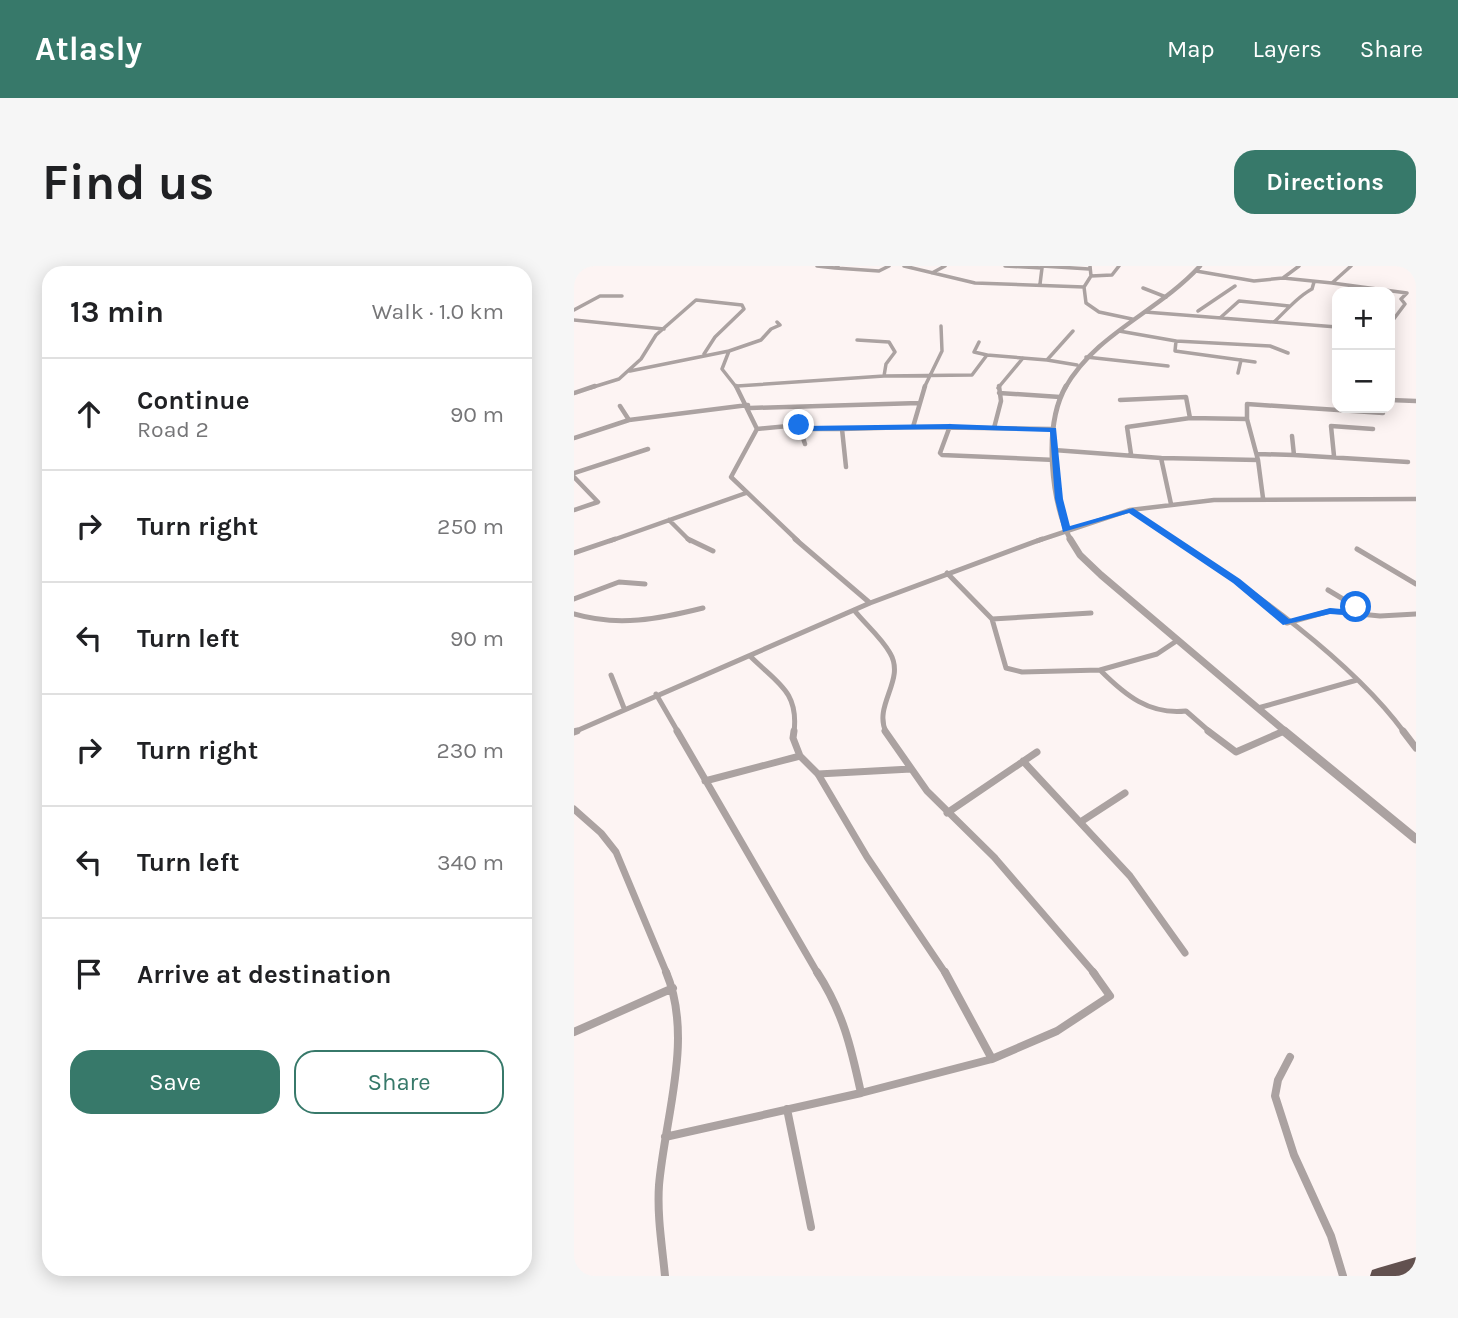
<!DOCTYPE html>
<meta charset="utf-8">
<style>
:root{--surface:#fff;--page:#f6f6f6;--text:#202124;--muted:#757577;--line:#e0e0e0;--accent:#37796a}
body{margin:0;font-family:Karla,sans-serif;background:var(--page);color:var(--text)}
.controls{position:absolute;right:21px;top:21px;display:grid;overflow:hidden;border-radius:14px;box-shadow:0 4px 18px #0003}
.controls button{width:63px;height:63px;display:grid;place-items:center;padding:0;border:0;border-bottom:2px solid var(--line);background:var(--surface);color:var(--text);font:35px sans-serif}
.stop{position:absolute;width:21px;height:21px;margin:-16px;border:5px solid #1a73e8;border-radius:50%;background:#fff}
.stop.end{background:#1a73e8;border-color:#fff;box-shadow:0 2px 7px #0008}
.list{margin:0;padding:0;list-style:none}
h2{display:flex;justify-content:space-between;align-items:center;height:91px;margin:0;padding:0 28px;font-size:30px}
h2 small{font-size:23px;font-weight:400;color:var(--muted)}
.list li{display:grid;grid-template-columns:46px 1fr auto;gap:21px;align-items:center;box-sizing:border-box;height:112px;padding:0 28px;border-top:2px solid var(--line)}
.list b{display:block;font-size:26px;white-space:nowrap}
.list p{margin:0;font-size:23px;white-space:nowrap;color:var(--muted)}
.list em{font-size:23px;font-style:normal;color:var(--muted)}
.actions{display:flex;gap:14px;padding:21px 28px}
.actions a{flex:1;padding:16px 0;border:2px solid var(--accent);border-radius:21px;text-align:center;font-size:24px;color:var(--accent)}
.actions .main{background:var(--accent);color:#fff}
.icon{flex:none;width:38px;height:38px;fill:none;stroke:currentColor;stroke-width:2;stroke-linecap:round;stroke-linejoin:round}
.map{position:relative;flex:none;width:842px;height:1010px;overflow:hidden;border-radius:21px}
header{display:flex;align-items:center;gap:42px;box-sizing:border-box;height:98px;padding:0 35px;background:var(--accent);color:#fff}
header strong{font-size:33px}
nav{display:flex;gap:38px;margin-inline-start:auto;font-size:24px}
.intro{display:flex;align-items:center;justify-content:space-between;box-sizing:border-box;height:168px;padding:0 42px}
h1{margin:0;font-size:49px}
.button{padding:18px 32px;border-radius:21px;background:var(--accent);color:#fff;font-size:24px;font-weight:700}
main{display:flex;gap:42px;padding:0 42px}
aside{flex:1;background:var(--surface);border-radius:21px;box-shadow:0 4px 18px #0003}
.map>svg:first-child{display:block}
</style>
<header>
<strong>Atlasly</strong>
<nav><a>Map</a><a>Layers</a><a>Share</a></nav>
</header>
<div class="intro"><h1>Find us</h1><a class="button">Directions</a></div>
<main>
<aside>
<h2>13 min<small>Walk · 1.0 km</small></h2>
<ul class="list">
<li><svg class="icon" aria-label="ahead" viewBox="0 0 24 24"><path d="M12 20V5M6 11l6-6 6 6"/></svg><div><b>Continue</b><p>Road 2</p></div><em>90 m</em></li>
<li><svg class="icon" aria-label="right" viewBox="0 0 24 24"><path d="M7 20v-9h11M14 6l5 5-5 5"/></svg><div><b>Turn right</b></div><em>250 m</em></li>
<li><svg class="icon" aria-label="left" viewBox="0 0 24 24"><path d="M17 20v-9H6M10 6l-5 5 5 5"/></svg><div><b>Turn left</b></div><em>90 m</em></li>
<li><svg class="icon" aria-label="right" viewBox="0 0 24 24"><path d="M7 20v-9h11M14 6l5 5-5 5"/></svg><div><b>Turn right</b></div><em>230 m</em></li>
<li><svg class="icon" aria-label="left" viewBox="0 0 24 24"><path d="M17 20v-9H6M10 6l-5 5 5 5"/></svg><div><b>Turn left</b></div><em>340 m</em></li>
<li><svg class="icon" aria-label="arrive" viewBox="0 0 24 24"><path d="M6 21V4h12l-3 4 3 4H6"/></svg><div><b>Arrive at destination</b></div></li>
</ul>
<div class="actions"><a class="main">Save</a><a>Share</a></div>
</aside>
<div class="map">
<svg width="842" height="1010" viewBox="0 0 842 1010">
<rect width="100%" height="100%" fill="#fdf4f3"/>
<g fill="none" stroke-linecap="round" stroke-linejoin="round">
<path stroke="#aba2a1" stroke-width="3.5" d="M243 0 261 2
M264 0 261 2 305 5 315 0
M330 0 401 17 510 21
M431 0 468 2 466 18
M468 0 515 3
M516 0 517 10 510 21 512 37 525 46 558 53
M622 5 680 15 709 12 758 17 777 0
M358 7 371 0
M517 10 538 9 545 0
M709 12 725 0
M758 17 833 27 827 33 831 38 816 58
M569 22 592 31
M0 44 26 30H48
M624 45 661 20
M571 46 763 61
M646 52 665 35 715 40
M0 54 90 63
M700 56C712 45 724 30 738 23L740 16
M499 65 473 94 503 99
M545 65 602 75 601 85 681 96
M283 74 315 76 321 86 312 98 310 110 398 109 413 89 400 86 405 76
M602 75 696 80 714 87
M155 85 187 74 197 63 206 59 203 56
M413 89 473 94
M512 91 594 100
M56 105 155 85 148 103 163 122
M664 107 667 94
M163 120 310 110
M16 122 45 113 67 93 82 69 122 34 168 39 170 43 141 71 130 88
M350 122 368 85 367 60
M424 122 449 92"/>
<path stroke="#aba2a1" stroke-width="4.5" d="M162 120 183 163 157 211 224 275
M351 120 339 161 479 163
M0 127 21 120
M425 127 486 131
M546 134 612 131 616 152
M816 134 842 135
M46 140 55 154
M176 142 345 137
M376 160 366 187 368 189 481 194
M420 162 427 135 425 120
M183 163 225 159 226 163
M0 172 55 154 174 139
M231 178 226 163H268
M480 184 587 192 684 194
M557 188 553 161 616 152 673 153
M683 188 720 189 718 170
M720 189 834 196
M760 190 757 160 799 163
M587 192 597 238
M272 201 268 163 339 161
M0 207 74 183
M0 211 24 236 0 244
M689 232 684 194 673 153V138L809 147 808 142
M556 244 602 275
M95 254 116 275
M36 275 172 227
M463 275 556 244 640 234 842 233"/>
<path stroke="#aba2a1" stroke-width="5" d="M114 273 139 285
M221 273 296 337
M600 273C676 323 776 393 830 466
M783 283 842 318
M0 287 41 273
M373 307 418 353 432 402 448 406 526 404C551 429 575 449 612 445L636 466
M754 324 779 339 786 347
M0 333 45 316 71 318
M280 344C291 358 307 371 316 387 332 414 299 439 312 466
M0 348C44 361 85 353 129 342
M418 353 517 347
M713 357 756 345 806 350 842 348
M176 390C203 417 225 425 220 466
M526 404 583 388 604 374
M37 409 50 442
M82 428 104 466
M684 442 783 414
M0 466 296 337 468 273
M706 466 711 464"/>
<path stroke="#aba2a1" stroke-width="7" d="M103 465 244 708
M220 465 219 472 226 490 244 508 293 591 372 708
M311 465 353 525 421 592
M634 465 662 486 710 465
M829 465 842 482
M0 466 3 465
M449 495 556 610 611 687
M244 508 337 503
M131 515 226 490
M0 543 27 567 42 586 93 708
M373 547 463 486
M508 555 551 527
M420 591 521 708"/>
<path stroke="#aba2a1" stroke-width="8" d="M243 706C269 746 277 781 287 827
M371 706 418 793
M0 766 99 722
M716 791 704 814 701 830 720 889 757 970 769 1010
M213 843 237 961
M91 871 287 827 418 793 483 765 536 730 519 706
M91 1010C88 979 83 950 85 919 91 850 120 772 92 706"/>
<path stroke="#aba2a1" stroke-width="4.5" d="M491 122C522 67 584 46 626 0"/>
<path stroke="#aba2a1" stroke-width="5" d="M492 120C469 160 477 235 497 275"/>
<path stroke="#aba2a1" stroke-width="7" d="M496 273 506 289 527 309 712 466"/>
<path stroke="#aba2a1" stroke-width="9" d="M710 465 842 573"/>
<path fill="#62514f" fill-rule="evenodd" d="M842 991V1007L831 1010H796L798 1004 804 1002Z"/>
</g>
<path fill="#1a73e8" d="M225 157 229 160 376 158 482 162 489 233 496 260 559 242 666 313 715 353 756 342 779 344 777 341 782 338 791 347 786 350 756 348 709 359 659 317 555 247 489 266 481 233 476 166 376 163 226 165 221 159Z"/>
</svg>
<div class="controls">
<button>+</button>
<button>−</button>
</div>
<div class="stop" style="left:782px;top:341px"></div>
<div class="stop end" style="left:225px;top:159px"></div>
</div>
</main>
